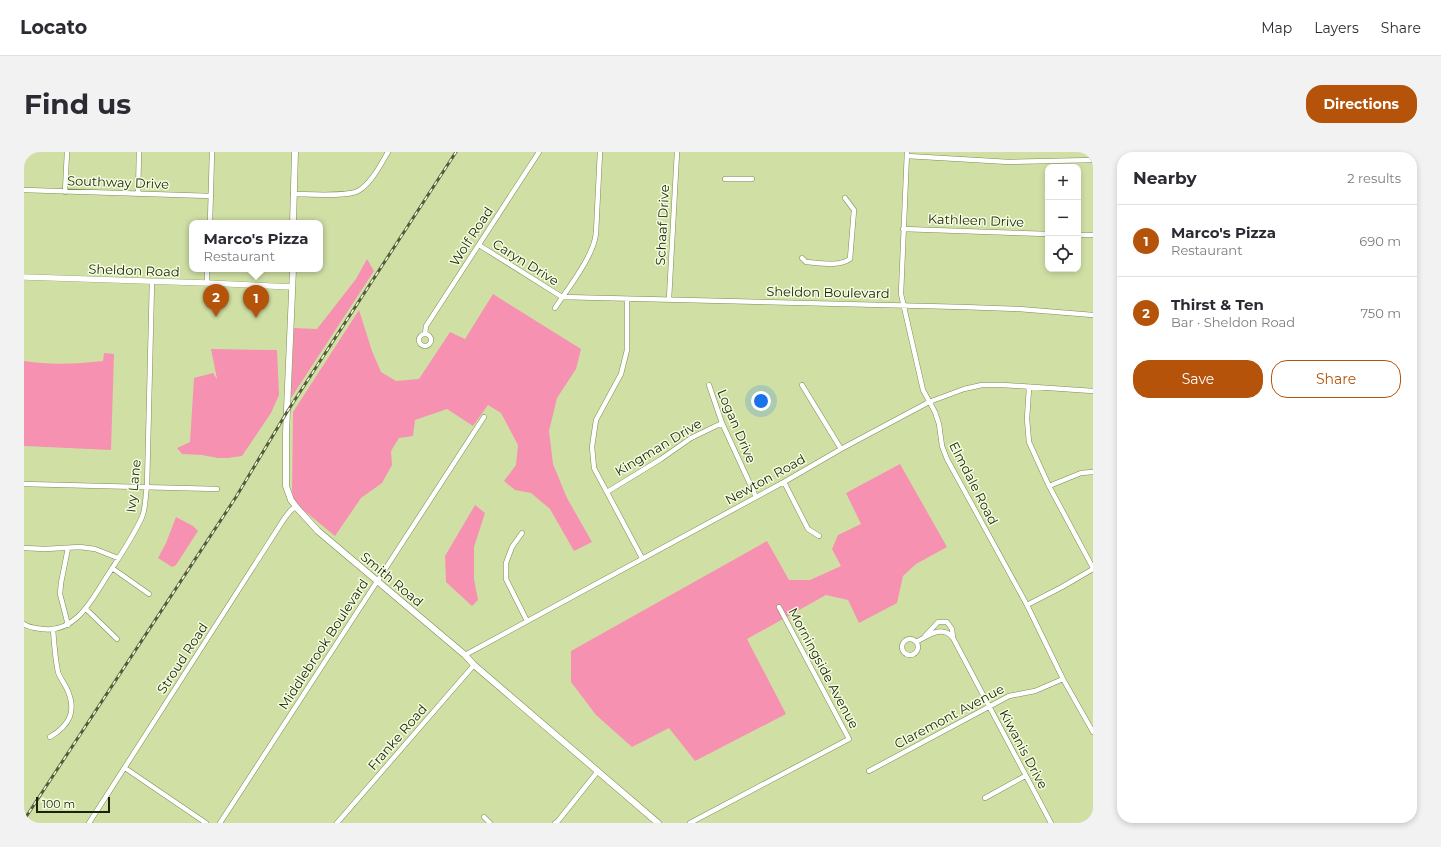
<!DOCTYPE html>
<meta charset="utf-8">
<style>
:root{--surface:#fff;--page:#f2f2f3;--text:#2b2b33;--muted:#7c7c81;--line:#e1e1e2;--accent:#b45309}
body{margin:0;font-family:Montserrat,sans-serif;background:var(--page);color:var(--text)}
.controls{position:absolute;right:12px;top:12px;display:grid;overflow:hidden;border-radius:8px;box-shadow:0 2px 6px #0003}
.controls button{width:36px;height:36px;display:grid;place-items:center;padding:0;border:0;border-bottom:1px solid var(--line);background:var(--surface);color:var(--text);font:20px sans-serif}
.scale{position:absolute;left:12px;bottom:10px;width:74px;box-sizing:border-box;padding-left:4px;border:2px solid #1c210a;border-top:0;font-size:11px;line-height:14px;white-space:nowrap;color:#1c210a;-webkit-text-stroke:3px #f4fddf;paint-order:stroke}
.you{position:absolute;left:737px;top:249px;width:14px;height:14px;margin:-10px;border:3px solid #fff;border-radius:50%;background:#1a73e8;box-shadow:0 0 0 6px #1a73e833}
.badge{display:grid;place-items:center;width:26px;height:26px;border-radius:50%;background:var(--accent);color:#fff;font-size:13px;font-weight:700}
.pin{position:absolute;translate:-50% -33px;filter:drop-shadow(0 1px 2px #0008)}
.pin::after{content:'';position:absolute;top:21px;width:14px;height:12px;background:inherit;clip-path:polygon(0 0,100% 0,50% 100%)}
.popup{position:absolute;left:165px;top:68px;width:134px;height:52px;box-sizing:border-box;display:grid;place-content:center;border-radius:8px;background:var(--surface);filter:drop-shadow(0 1px 3px #0005);font-size:13px;white-space:nowrap;color:var(--muted)}
.popup b{font-size:15px;color:var(--text)}
.popup::after{content:'';position:absolute;left:50%;top:100%;margin-left:-8px;border:8px solid transparent;border-top-color:var(--surface)}
.list{margin:0;padding:0;list-style:none}
h2{display:flex;justify-content:space-between;align-items:center;height:52px;margin:0;padding:0 16px;font-size:17px}
h2 small{font-size:13px;font-weight:400;color:var(--muted)}
.list li{display:grid;grid-template-columns:26px 1fr auto;gap:12px;align-items:center;box-sizing:border-box;height:72px;padding:0 16px;border-top:1px solid var(--line)}
.list b{display:block;font-size:15px;white-space:nowrap}
.list p{margin:0;font-size:13px;white-space:nowrap;color:var(--muted)}
.list em{font-size:13px;font-style:normal;color:var(--muted)}
.actions{display:flex;gap:8px;padding:12px 16px}
.actions a{flex:1;padding:9px 0;border:1px solid var(--accent);border-radius:16px;text-align:center;font-size:14px;color:var(--accent)}
.actions .main{background:var(--accent);color:#fff}
.icon{flex:none;width:22px;height:22px;fill:none;stroke:currentColor;stroke-width:2;stroke-linecap:round;stroke-linejoin:round}
.map{position:relative;flex:none;width:1069px;height:671px;overflow:hidden;border-radius:16px}
header{display:flex;align-items:center;gap:24px;box-sizing:border-box;height:56px;padding:0 20px;background:var(--surface);border-bottom:1px solid var(--line)}
header strong{font-size:19px}
nav{display:flex;gap:22px;margin-inline-start:auto;font-size:14px}
.intro{display:flex;align-items:center;justify-content:space-between;box-sizing:border-box;height:96px;padding:0 24px}
h1{margin:0;font-size:28px}
.button{padding:10px 18px;border-radius:16px;background:var(--accent);color:#fff;font-size:14px;font-weight:700}
main{display:flex;gap:24px;padding:0 24px}
aside{flex:1;background:var(--surface);border-radius:16px;box-shadow:0 2px 6px #0003}
.map>svg:first-child{display:block}
</style>
<header>
<strong>Locato</strong>
<nav><a>Map</a><a>Layers</a><a>Share</a></nav>
</header>
<div class="intro"><h1>Find us</h1><a class="button">Directions</a></div>
<main>
<div class="map">
<svg width="1069" height="671" viewBox="0 0 1069 671">
<rect width="100%" height="100%" fill="#d0e0a5"/>
<path fill="#f791b1" d="M343 107 350 119 267 246 270 176 293 177 332 127Z
M469 142 557 197 552 217 533 246 525 279 529 312 543 346 568 390 550 399 526 357 507 341 491 338 480 329 492 313 494 293 477 261 464 253 449 274 423 257 391 268 389 284 375 286 367 299 368 313 358 331 337 346 311 384 271 351 268 339 269 260 335 158 348 199 357 220 372 229 395 227 426 180 441 187Z
M187 197 253 198 255 243 247 261 218 304 204 306H194L178 303 158 302 153 296 166 290 170 226 189 221 193 227Z
M80 201 90 202 87 298 0 294V209C26 213 52 212 79 209Z
M876 312 923 395 892 412 879 424 873 451 835 471 824 448 802 443 723 487 762 562 671 609 645 576 608 595 572 563 547 530V499L743 389 765 428H786L817 414 808 397 814 383 837 372 822 341Z
M451 353 461 361 450 395V427L454 448 448 454 422 430 421 404Z
M152 365 169 374 174 379 152 413 148 415 134 406 142 391Z"/>
<g fill="none" stroke-linecap="round" stroke-linejoin="round">
<g stroke="#7d8b54" stroke-width="5.5">
<path id="minor" d="M883 0 877 142 899 238 911 260 915 272 918 294 923 307 1003 453 1039 527 1069 580
M883 4 985 10 1069 8
M701 27H728
M0 38 187 44
M41 40 43 0
M114 42 115 0
M269 42C283 42 323 45 334 39 347 32 357 12 364 0
M186 71 188 0
M879 77 1024 82
M1054 83H1069
M455 93 538 145 939 155 995 157 1069 163
M778 106 782 110C796 111 814 115 826 107L830 58 821 46
M183 131V117
M603 147V198L597 222 572 268 568 295 570 316 618 406
M645 147 653 0
M531 156C544 136 570 104 572 81L576 0
M395 188a6 6 0 1 1 12 0a6 6 0 1 1-12 0Z
M401 182 402 174 515 0
M685 233 698 271 732 345
M778 233 817 297
M1005 236 1003 267 1005 290 1025 334 1069 416
M760 330 784 377 795 384
M0 332 193 337
M1025 334 1057 321 1069 320
M583 340 637 307 667 286 698 271
M498 381 488 395 482 411V427L503 469
M0 396 21 397 56 395 71 397 94 406
M88 416 125 442
M1003 453 1038 435 1069 417
M62 457 93 487
M0 472C5 476 12 476 18 477 54 482 70 443 87 418 98 401 110 383 118 365 122 356 121 344 123 335L128 129
M44 473 36 442 37 431 44 396
M901 484 914 470H923L928 477 929 486
M878 495a8 8 0 1 1 16 0a8 8 0 1 1-16 0Z
M892 490C904 484 918 472 929 486L1027 671
M441 503 760 330 817 297 905 250 940 237 958 233H979L1069 239
M26 585C46 573 53 559 43 537 40 531 36 526 34 520 31 506 30 491 29 477
M101 616 182 671
M845 619 985 544 1011 539 1039 527
M961 646 1001 624
M460 665 466 671
M65 671 260 367 267 358 272 355
M196 671 460 265
M313 671 450 513
M531 671 534 669 574 619
M666 671 825 587 755 455"/>
</g>
<g stroke="#7d8b54" stroke-width="6">
<path id="tertiary" d="M0 125 183 131 268 135"/>
</g>
<g stroke="#7d8b54" stroke-width="7">
<path id="secondary" d="M269 71 271 0
M269 117 262 281V334L267 348 273 356 294 379 441 503 450 513 634 671"/>
</g>
<use href="#minor" stroke="#fff" stroke-width="4.5"/>
<use href="#tertiary" stroke="#fff" stroke-width="5.5"/>
<use href="#secondary" stroke="#fff" stroke-width="6"/>
<g stroke="#535b39" stroke-width="3">
<path id="rail" d="M0 668 212 345 263 260 432 0"/>
</g>
<use href="#rail" stroke="#f4fddf" stroke-width="1.5" stroke-dasharray="4.5" stroke-linecap="butt"/>
</g>
<g text-anchor="middle" dominant-baseline="central" stroke-width="3" stroke-linejoin="round" paint-order="stroke">
<g font-size="13" fill="#1c210a" stroke="#f4fddf">
<text transform="translate(94 30) rotate(2)">Southway Drive</text>
<text transform="translate(952 68) rotate(2)">Kathleen Drive</text>
<text transform="translate(638 73) rotate(-87)">Schaaf Drive</text>
<text transform="translate(447 84) rotate(-57)">Wolf Road</text>
<text transform="translate(502 110) rotate(32)">Caryn Drive</text>
<text transform="translate(110 118) rotate(2)">Sheldon Road</text>
<text transform="translate(804 140) rotate(1)">Sheldon Boulevard</text>
<text transform="translate(713 274) rotate(67)">Logan Drive</text>
<text transform="translate(634 295) rotate(-31)">Kingman Drive</text>
<text transform="translate(741 327) rotate(-29)">Newton Road</text>
<text transform="translate(950 331) rotate(63)">Elmdale Road</text>
<text transform="translate(109 334) rotate(-84)">Ivy Lane</text>
<text transform="translate(368 427) rotate(40)">Smith Road</text>
<text transform="translate(299 492) rotate(-57)">Middlebrook Boulevard</text>
<text transform="translate(158 506) rotate(-57)">Stroud Road</text>
<text transform="translate(800 516) rotate(62)">Morningside Avenue</text>
<text transform="translate(925 564) rotate(-28)">Claremont Avenue</text>
<text transform="translate(373 585) rotate(-49)">Franke Road</text>
<text transform="translate(1000 597) rotate(62)">Kiwanis Drive</text>
</g>
</g>
</svg>
<div class="controls">
<button>+</button>
<button>−</button>
<button><svg class="icon" aria-label="locate" viewBox="0 0 24 24"><circle cx="12" cy="12" r="6"/><path d="M12 2v4M12 18v4M2 12h4M18 12h4"/></svg></button>
</div>
<div class="scale">100 m</div>
<div class="you"></div>
<div class="pin badge" style="left:232px;top:166px">1</div>
<div class="popup"><b>Marco's Pizza</b>Restaurant</div>
<div class="pin badge" style="left:192px;top:165px">2</div>
</div>
<aside>
<h2>Nearby<small>2 results</small></h2>
<ul class="list">
<li><span class="badge">1</span><div><b>Marco's Pizza</b><p>Restaurant</p></div><em>690 m</em></li>
<li><span class="badge">2</span><div><b>Thirst &amp; Ten</b><p>Bar · Sheldon Road</p></div><em>750 m</em></li>
</ul>
<div class="actions"><a class="main">Save</a><a>Share</a></div>
</aside>
</main>
